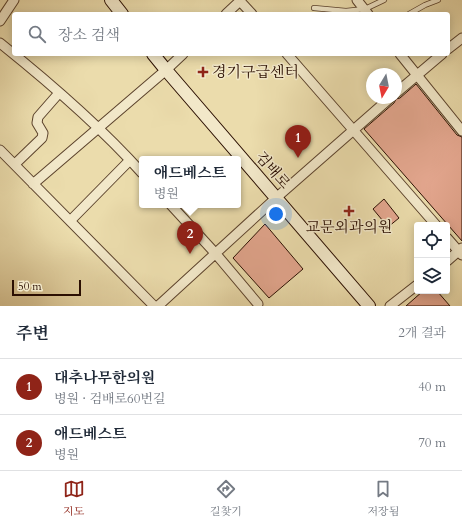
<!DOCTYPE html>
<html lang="ko">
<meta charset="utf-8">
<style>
:root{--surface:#fff;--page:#f2f2f3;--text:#1f2937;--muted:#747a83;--line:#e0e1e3;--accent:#8f2418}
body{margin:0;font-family:Cardo,"Noto Serif KR",serif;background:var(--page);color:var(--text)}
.controls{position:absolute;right:12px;bottom:12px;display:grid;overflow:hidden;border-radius:4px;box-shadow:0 2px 10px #0003}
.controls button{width:36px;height:36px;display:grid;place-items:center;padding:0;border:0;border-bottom:1px solid var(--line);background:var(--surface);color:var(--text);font:20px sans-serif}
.compass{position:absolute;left:366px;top:68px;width:36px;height:36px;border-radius:50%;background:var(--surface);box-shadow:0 2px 10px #0003;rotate:190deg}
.scale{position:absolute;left:12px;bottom:10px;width:69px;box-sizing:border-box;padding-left:4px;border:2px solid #2b0f02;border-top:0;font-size:11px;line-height:14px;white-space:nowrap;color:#2b0f02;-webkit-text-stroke:3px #f2e8c9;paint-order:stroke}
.you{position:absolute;left:276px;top:214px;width:14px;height:14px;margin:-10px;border:3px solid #fff;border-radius:50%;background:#1a73e8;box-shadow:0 0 0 6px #1a73e833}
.badge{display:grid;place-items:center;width:26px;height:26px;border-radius:50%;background:var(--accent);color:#fff;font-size:13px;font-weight:700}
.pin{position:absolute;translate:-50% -33px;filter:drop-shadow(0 1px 2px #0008)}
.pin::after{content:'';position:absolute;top:21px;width:14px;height:12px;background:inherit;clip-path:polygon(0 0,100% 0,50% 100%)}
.popup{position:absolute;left:139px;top:156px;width:102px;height:52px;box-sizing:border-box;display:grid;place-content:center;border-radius:4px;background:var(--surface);filter:drop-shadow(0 1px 3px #0005);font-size:13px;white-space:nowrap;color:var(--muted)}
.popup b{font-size:15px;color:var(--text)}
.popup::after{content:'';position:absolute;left:50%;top:100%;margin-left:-8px;border:8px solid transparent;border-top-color:var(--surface)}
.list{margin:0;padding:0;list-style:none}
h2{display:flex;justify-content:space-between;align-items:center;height:52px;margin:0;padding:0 16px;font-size:17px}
h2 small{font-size:13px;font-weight:400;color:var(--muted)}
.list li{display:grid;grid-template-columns:26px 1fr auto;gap:12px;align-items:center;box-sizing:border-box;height:56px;padding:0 16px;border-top:1px solid var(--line)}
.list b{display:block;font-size:15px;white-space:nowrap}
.list p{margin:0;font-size:13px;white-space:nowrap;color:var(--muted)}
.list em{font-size:13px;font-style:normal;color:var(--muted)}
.icon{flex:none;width:22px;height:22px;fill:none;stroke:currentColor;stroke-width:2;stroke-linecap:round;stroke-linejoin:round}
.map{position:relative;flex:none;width:462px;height:306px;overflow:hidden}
.search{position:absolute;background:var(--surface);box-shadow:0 2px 10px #0003;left:12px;right:12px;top:12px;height:44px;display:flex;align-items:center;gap:10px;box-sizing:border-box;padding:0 14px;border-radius:4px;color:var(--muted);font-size:15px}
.sheet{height:164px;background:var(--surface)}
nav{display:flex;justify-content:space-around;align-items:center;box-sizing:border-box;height:56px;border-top:1px solid var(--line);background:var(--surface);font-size:11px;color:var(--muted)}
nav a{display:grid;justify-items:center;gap:2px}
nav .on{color:var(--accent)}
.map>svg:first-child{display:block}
</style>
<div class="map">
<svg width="462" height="306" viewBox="0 0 462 306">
<rect width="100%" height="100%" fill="#ebdcac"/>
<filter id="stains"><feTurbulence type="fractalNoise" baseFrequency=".005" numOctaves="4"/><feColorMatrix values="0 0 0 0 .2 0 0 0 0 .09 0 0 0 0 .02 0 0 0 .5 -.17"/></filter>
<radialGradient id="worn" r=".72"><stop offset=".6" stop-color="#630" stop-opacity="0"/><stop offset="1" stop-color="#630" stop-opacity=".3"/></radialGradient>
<path fill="#e3a68e" stroke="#2b0f02" d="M416 84 457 135 462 137V241L364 129 394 103 396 99 400 98Z
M384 199 399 218 388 227 373 209Z
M265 224 303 269 269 298 233 258Z
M423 291H437L450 306H406Z"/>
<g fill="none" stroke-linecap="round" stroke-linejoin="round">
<g stroke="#5b422c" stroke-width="6">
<path id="lane" d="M314 8 346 11 365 9 384 0
M409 14 425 5 438 0"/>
</g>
<g stroke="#5b422c" stroke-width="11">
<path id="street" d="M239 0 252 14
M357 0 368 14
M226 14 241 0
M0 21 14 0
M0 43C50 83 99 125 142 173
M448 49 462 38
M287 54 436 225
M400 54 462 131
M396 93 442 54
M0 150 154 306
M15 164 42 138 43 133 37 123 38 117 59 93
M33 184 166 70 183 54
M171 205 216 254 258 304
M70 221 130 160
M447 238 462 255
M447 261 462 248
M158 306 276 198 390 98
M390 306 417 285"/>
</g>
<g stroke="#2b0f02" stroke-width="14">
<path id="secondary" d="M111 0 122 14
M153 54 166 70 369 306"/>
</g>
<use href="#lane" stroke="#f2e8c9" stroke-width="4.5"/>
<use href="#street" stroke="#f2e8c9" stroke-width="9"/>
<use href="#secondary" stroke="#f2e8c9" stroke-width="12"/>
</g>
<g fill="#8f2418" stroke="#f2e8c9" stroke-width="1.5">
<path d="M201 66h4v4h4v4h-4v4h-4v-4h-4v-4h4z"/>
<path d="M347 205h4v4h4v4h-4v4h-4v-4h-4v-4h4z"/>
</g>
<g text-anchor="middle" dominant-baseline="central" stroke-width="3" stroke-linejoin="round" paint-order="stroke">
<g font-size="15" fill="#2b0f02" stroke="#f2e8c9" text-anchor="start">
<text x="212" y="72">경기구급센터</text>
<text x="349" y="227" text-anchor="middle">교문외과의원</text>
</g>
<g font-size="15" fill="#2b0f02" stroke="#f2e8c9">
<text transform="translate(273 170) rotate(49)">검배로</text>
</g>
</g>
<rect width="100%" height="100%" filter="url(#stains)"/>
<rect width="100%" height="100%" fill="url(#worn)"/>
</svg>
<div class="controls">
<button><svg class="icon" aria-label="locate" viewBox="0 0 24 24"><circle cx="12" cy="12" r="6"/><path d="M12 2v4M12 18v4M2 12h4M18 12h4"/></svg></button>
<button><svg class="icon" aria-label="layers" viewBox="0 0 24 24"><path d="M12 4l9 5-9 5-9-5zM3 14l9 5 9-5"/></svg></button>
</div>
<svg class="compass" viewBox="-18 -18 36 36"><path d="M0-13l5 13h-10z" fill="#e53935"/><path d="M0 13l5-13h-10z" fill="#747a83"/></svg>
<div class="scale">50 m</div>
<div class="you"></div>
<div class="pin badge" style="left:298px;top:158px">1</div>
<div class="pin badge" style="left:190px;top:254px">2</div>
<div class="popup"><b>애드베스트</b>병원</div>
<div class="search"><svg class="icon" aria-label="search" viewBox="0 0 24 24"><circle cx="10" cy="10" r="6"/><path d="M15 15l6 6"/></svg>장소 검색</div>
</div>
<section class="sheet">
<h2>주변<small>2개 결과</small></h2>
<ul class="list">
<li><span class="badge">1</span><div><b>대추나무한의원</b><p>병원 · 검배로60번길</p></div><em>40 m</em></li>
<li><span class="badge">2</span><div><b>애드베스트</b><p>병원</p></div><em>70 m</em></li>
</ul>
</section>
<nav>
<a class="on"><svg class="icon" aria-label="map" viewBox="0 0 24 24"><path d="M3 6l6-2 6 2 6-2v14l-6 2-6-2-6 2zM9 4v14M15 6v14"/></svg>지도</a>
<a><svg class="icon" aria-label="directions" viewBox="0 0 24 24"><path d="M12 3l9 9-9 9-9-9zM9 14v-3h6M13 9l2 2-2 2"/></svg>길찾기</a>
<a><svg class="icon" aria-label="saved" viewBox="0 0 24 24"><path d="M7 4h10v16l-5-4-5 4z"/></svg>저장됨</a>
</nav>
